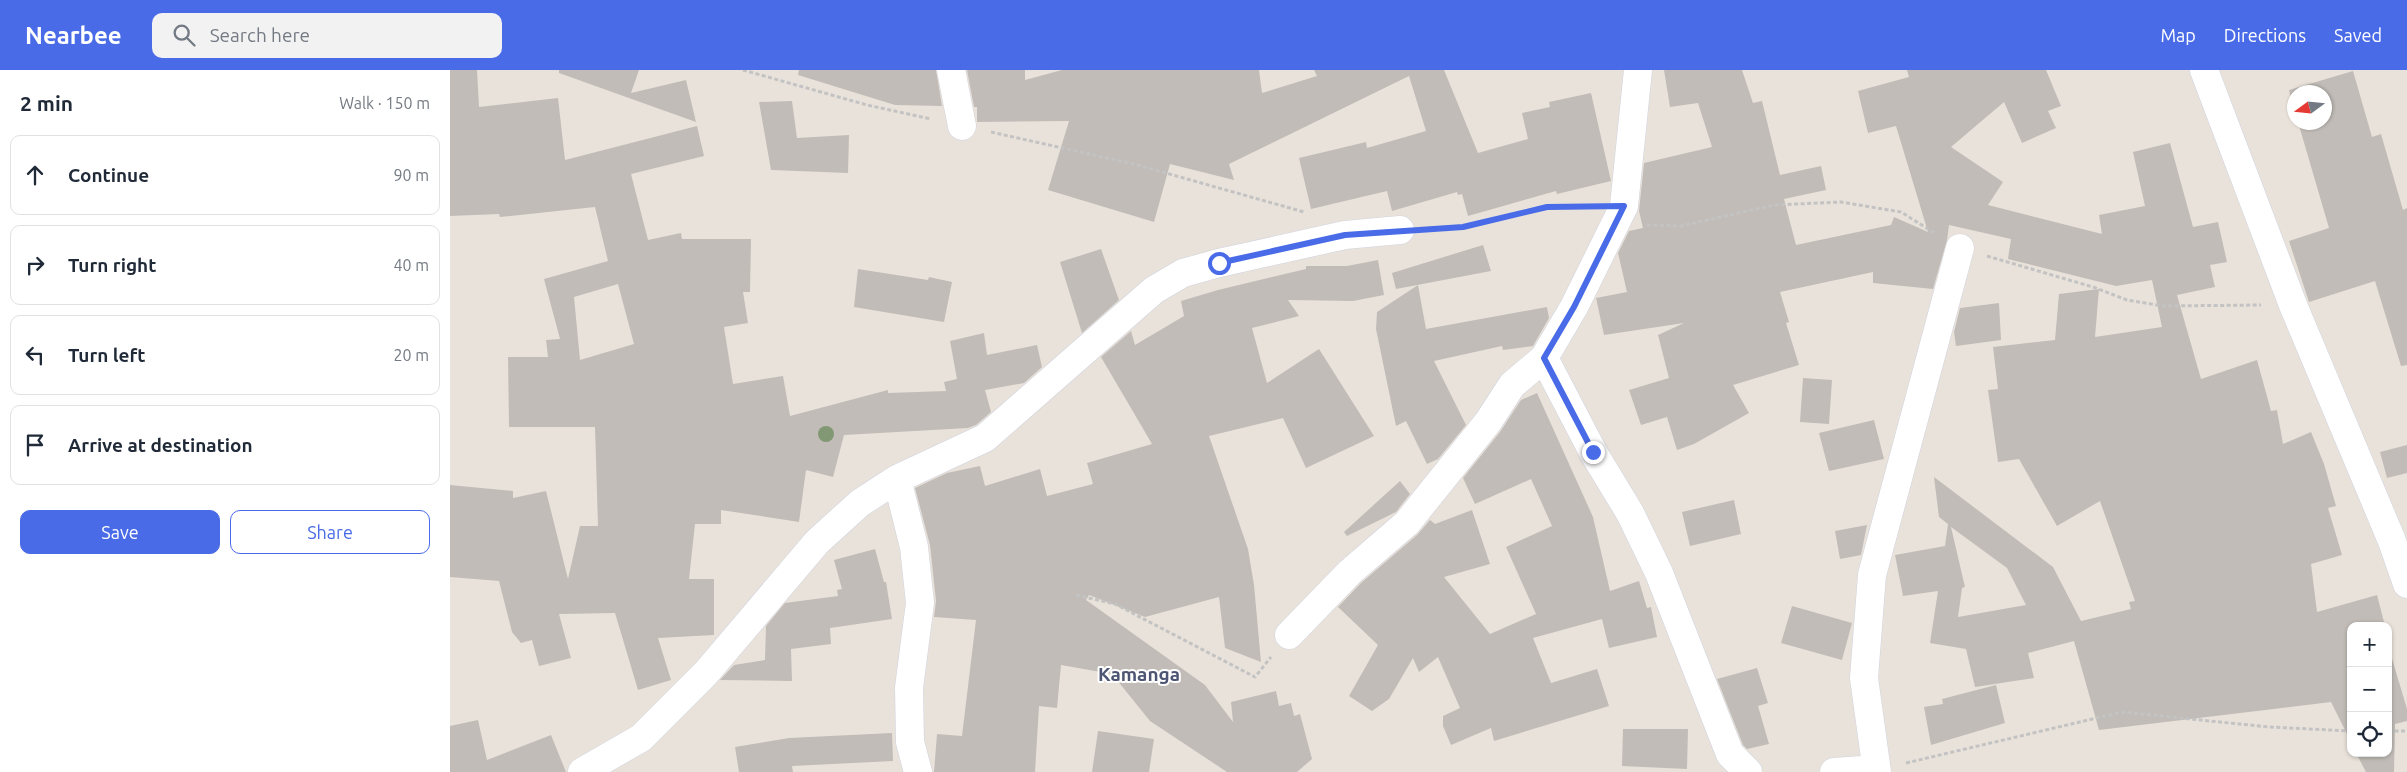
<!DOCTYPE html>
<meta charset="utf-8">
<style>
:root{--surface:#fff;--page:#f2f2f3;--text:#1f2937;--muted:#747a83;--line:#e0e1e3;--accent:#496be7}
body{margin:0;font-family:Ubuntu,sans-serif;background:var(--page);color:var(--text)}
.controls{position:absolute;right:15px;bottom:15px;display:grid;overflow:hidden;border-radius:10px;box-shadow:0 1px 4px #0004}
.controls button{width:45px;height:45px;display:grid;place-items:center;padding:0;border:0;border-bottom:1px solid var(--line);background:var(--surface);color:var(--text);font:25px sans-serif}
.compass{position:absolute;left:1837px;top:15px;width:45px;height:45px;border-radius:50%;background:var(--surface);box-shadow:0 1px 4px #0004;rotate:255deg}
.stop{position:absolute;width:15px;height:15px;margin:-11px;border:4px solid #496be7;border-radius:50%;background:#fff}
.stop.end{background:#496be7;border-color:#fff;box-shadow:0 1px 5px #0008}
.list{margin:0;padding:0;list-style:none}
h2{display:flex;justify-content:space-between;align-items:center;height:65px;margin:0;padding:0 20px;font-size:21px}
h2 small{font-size:16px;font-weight:400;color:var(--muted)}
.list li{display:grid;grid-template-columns:32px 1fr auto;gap:15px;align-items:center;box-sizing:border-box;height:80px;margin:0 10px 10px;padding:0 10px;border:1px solid var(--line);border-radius:10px}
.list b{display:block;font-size:19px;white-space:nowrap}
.list em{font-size:16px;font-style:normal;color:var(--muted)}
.actions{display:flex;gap:10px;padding:15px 20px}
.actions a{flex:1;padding:11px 0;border:1px solid var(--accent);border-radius:10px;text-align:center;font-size:18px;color:var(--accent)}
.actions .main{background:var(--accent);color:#fff}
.icon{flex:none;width:28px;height:28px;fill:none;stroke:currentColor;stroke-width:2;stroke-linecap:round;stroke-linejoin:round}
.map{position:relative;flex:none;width:1957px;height:702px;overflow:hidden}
header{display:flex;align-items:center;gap:30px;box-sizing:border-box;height:70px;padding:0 25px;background:var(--accent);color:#fff}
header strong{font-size:24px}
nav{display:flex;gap:28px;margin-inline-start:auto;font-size:18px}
.search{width:350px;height:45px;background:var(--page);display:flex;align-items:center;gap:12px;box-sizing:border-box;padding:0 18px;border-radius:10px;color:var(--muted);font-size:19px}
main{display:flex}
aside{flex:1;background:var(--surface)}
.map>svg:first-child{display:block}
</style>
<header>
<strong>Nearbee</strong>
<div class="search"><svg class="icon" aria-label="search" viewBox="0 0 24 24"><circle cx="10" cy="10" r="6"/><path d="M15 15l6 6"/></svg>Search here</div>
<nav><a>Map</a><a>Directions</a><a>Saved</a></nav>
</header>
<main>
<aside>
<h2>2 min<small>Walk · 150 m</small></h2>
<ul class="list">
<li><svg class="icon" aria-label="ahead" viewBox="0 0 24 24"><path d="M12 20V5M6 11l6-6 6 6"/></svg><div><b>Continue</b></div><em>90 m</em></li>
<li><svg class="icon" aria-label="right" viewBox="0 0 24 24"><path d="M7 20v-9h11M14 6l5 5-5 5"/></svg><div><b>Turn right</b></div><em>40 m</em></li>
<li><svg class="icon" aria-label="left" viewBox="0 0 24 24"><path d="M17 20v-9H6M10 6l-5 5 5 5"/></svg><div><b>Turn left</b></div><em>20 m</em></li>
<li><svg class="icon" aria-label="arrive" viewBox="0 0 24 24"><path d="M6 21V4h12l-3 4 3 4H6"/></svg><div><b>Arrive at destination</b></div></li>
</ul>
<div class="actions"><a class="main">Save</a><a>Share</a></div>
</aside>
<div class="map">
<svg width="1957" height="702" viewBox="0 0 1957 702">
<rect width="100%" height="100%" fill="#e9e2da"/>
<path fill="#c1bcb7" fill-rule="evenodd" d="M0 0H27L29 37 108 28 115 90 247 56 254 86 181 104 198 170 231 163 232 169H301L300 222H293L298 253 274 257 283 314 333 306 340 346 438 320V323L496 321 494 312 507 309 500 271 534 263 537 285 587 275 592 297 574 313 535 320 541 342 526 355 518 358 394 365 383 407 356 400 349 452 271 440V454H245L239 509H264V565L208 568 221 610 188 620 165 543 109 544 121 588 89 596 82 570 71 573 62 562 49 511 0 507V415L63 421V428L96 421 118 509 130 456H148L145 357H59L58 287H98L96 270 110 269 94 209 158 191 145 137 50 147 49 144 0 146ZM168 214 184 274 130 290 124 227Z
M109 0H189L181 23 236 10 246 52 109 3Z
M349 0H486L492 36 445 35 348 5Z
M517 0H575V10L612 0H809L812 23 867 6 864 0H994L1028 83 1078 69 1072 43 1100 37 1099 32 1141 23 1161 111 1107 124 1106 121 1018 146 1012 124 1008 125 1007 122 942 141 937 121 861 139 849 88 916 72 917 78 976 61 959 6 779 94 784 110 720 94 704 152 598 120 619 51 527 52V37H524Z
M1214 0H1292L1303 33 1312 31 1330 105 1371 96 1376 120 1334 129 1346 175 1441 155 1444 147 1478 162 1446 56 1418 63 1408 21 1459 7 1457 0H1596L1611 36 1598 41 1606 58 1572 73 1554 32 1501 77 1553 112 1538 135 1652 164 1649 145 1695 136 1683 82 1720 73 1743 157 1768 152 1777 192 1760 195 1765 217 1727 225 1751 309 1807 290 1821 341 1827 340 1833 374 1861 362 1874 394 1886 436 1878 438 1892 485 1861 494 1867 542 1927 525 1935 556H1901V672L1881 632 1649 660 1624 571 1578 583 1584 608 1525 617 1516 579 1480 573 1488 521 1453 526 1445 485 1495 476 1498 454 1489 447 1484 407 1603 497 1631 551 1681 539 1679 532 1685 531 1650 431 1607 456 1569 389 1548 392 1538 320 1548 319 1543 277 1605 270 1609 224 1649 219 1645 267 1712 257 1702 210 1666 216 1558 189 1561 169 1499 155 1497 170 1483 219 1423 213V202L1330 222 1339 252 1336 253 1349 295 1283 315 1299 343 1244 374 1227 380 1217 347 1191 355 1179 320 1219 308 1208 265 1234 253 1154 265 1146 228 1177 222 1168 183 1179 161 1193 158 1189 141 1194 93 1262 77 1248 33 1220 37ZM1501 457 1557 498 1576 535 1508 547 1512 518 1515 517Z
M1903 1 1922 67 1931 64 1953 140 1957 138V295L1951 296 1925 211 1859 232 1839 171 1879 158 1848 52H1874V22H1844V40L1839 20Z
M342 31 347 68 399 65 398 103 321 100 309 32Z
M1033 175 1041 201 946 219 942 203Z
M651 179 669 230 632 263 610 192Z
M928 190 934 225 903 231 838 230 849 246 802 258 817 313 869 279 924 366 856 398 833 348 759 366 798 479 804 515 811 592 775 578 769 527 695 547 639 525 636 530 755 615 783 652 781 632 826 621 829 636 841 633 844 646 850 644 862 689 847 702H777L700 651 662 604 611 595 607 638 589 636 585 702H484L487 664 512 666 526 550 484 547 486 531 480 475 465 418 497 403 530 396 535 416 590 399 597 426 643 414 637 393 702 374 651 287 681 261 685 275 734 246 731 231 768 220 856 199V196H897Z
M408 199 478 210 479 207 502 212 494 252 404 237Z
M968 215 976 259 1097 237 1099 248 1083 276 1053 280 1052 276 984 291 1016 355 988 389 977 394 956 351 946 356 926 259 927 242Z
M1549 233 1551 270 1506 276 1504 262 1510 238Z
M1353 308 1382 310 1379 354 1350 352Z
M1087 323 1143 447 1160 521 1189 511 1197 538 1201 537 1207 567 1159 578 1152 549 1083 568 1101 613 1147 599 1159 636 1044 671 1041 658 1001 675 993 656V646L1010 638 988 587 969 602 963 588 939 629 922 641 899 626 928 575 888 537 911 513 967 465 980 450 985 454 1022 440 1040 494 994 507 1040 564 1086 544 1056 477 1102 456 1081 409 1025 434 1013 408 1050 362 1071 330Z
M1424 350 1434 389 1379 401 1369 363Z
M1957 375V403L1937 408 1930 382Z
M950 411 960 424 946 442 897 466 894 462Z
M1284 430 1291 464 1240 476 1232 442Z
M1417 455 1411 485 1390 489 1385 461Z
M425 479 434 512H436L442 549 380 558 381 574 341 579 342 611 270 610 284 595 315 590 316 556 335 533 388 526 387 520 392 519 384 490Z
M1342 536 1402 553 1392 590 1331 573Z
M1938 575 1957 639V651L1945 654 1944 702H1916L1906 683H1938Z
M1307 598 1318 633 1308 636 1319 674 1297 679 1293 675 1267 609Z
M1546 615 1555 653 1481 675 1474 637 1493 634 1492 629Z
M28 650 37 690 101 665 116 702H0V656Z
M1173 659H1238L1237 699 1172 696Z
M648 661 704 669 699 702H642Z
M442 663 443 691 342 696 343 702H289L285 677 339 668Z"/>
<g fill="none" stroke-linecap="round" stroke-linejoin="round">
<g stroke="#d0d3df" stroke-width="29">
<path id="minor" d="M501 0 512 56
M1754 0 1843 235 1942 471 1957 514
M1094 288 1143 382 1180 443 1209 503 1280 684 1298 702
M447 409 464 477 470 533 459 618 460 672 468 702
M839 565 900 502 957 453 1038 352 1062 315 1094 288 1124 237 1174 136 1188 0
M132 702 191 668 256 603 367 472 410 433 447 409 535 368 704 220 733 203 769 193 895 165 950 160
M1384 702 1426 699
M1427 702 1414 608 1422 505 1510 178"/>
</g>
<path stroke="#c3c3c3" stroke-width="3" stroke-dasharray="4 2.5" stroke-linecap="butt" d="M293 0 417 35 481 49
M541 62 684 94 854 142
M1197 155 1231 156 1324 135 1391 132 1451 142 1486 164
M979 158 1013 157 1097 137 1140 136
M1537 186 1643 217 1677 230 1713 236 1811 235
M626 525 665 534 805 607 821 587
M1938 661H1957
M1456 693 1672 642 1819 657 1901 661"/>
<use href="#minor" stroke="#fff" stroke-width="28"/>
</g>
<circle fill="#829874" cx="376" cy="364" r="8"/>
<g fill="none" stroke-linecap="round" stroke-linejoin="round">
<path stroke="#496be7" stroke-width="6" d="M769 193 895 165 1013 157 1097 137 1174 136 1124 237 1094 288 1143 382"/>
</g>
<g text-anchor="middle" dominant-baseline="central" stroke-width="4" stroke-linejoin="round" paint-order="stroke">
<g font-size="19" font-weight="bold" fill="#4d5573" stroke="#fff">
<text x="689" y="604">Kamanga</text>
</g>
</g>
</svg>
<div class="controls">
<button>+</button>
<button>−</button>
<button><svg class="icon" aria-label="locate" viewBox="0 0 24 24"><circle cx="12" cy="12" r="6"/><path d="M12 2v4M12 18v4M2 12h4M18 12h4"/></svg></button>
</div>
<svg class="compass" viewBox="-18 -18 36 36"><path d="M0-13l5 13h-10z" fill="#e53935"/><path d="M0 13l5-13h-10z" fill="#747a83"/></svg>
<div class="stop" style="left:769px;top:193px"></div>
<div class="stop end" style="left:1143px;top:382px"></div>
</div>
</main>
